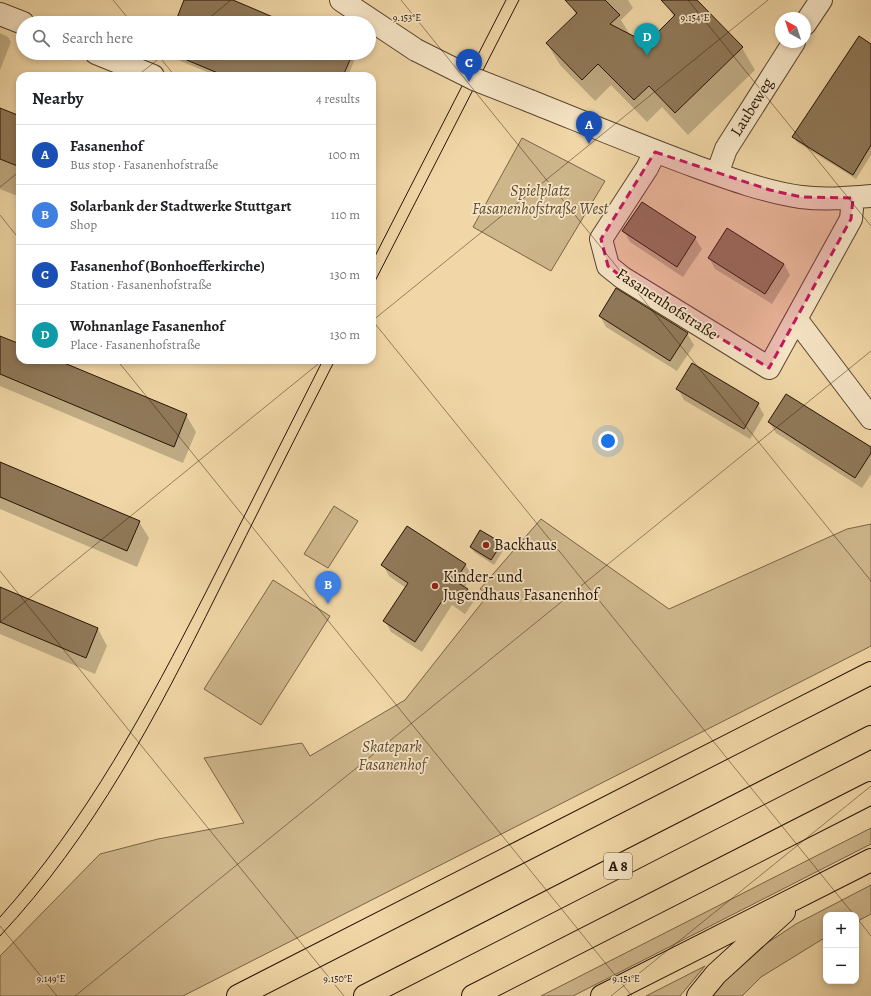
<!DOCTYPE html>
<meta charset="utf-8">
<style>
:root{--surface:#fff;--page:#f6f6f6;--text:#202124;--muted:#757577;--line:#e0e0e0;--accent:#0f766e}
body{margin:0;font-family:Alegreya,serif;background:var(--page);color:var(--text)}
.controls{position:absolute;right:12px;bottom:12px;display:grid;overflow:hidden;border-radius:8px;box-shadow:0 2px 6px #0003}
.controls button{width:36px;height:36px;display:grid;place-items:center;padding:0;border:0;border-bottom:1px solid var(--line);background:var(--surface);color:var(--text);font:20px sans-serif}
.compass{position:absolute;left:775px;top:12px;width:36px;height:36px;border-radius:50%;background:var(--surface);box-shadow:0 2px 6px #0003;rotate:321deg}
.you{position:absolute;left:608px;top:441px;width:14px;height:14px;margin:-10px;border:3px solid #fff;border-radius:50%;background:#1a73e8;box-shadow:0 0 0 6px #1a73e833}
.badge{display:grid;place-items:center;width:26px;height:26px;border-radius:50%;background:var(--accent);color:#fff;font-size:13px;font-weight:700}
.pin{position:absolute;translate:-50% -33px;filter:drop-shadow(0 1px 2px #0008)}
.pin::after{content:'';position:absolute;top:21px;width:14px;height:12px;background:inherit;clip-path:polygon(0 0,100% 0,50% 100%)}
.list{margin:0;padding:0;list-style:none}
h2{display:flex;justify-content:space-between;align-items:center;height:52px;margin:0;padding:0 16px;font-size:17px}
h2 small{font-size:13px;font-weight:400;color:var(--muted)}
.list li{display:grid;grid-template-columns:26px 1fr auto;gap:12px;align-items:center;box-sizing:border-box;height:60px;padding:0 16px;border-top:1px solid var(--line)}
.list b{display:block;font-size:15px;white-space:nowrap}
.list p{margin:0;font-size:13px;white-space:nowrap;color:var(--muted)}
.list em{font-size:13px;font-style:normal;color:var(--muted)}
.icon{flex:none;width:22px;height:22px;fill:none;stroke:currentColor;stroke-width:2;stroke-linecap:round;stroke-linejoin:round}
.map{position:relative;flex:none;width:871px;height:996px;overflow:hidden}
.search{position:absolute;background:var(--surface);box-shadow:0 2px 6px #0003;left:16px;top:16px;width:360px;height:44px;display:flex;align-items:center;gap:10px;box-sizing:border-box;padding:0 14px;border-radius:22px;color:var(--muted);font-size:15px}
.panel{position:absolute;background:var(--surface);box-shadow:0 2px 6px #0003;left:16px;top:72px;width:360px;height:292px;border-radius:12px}
.map>svg:first-child{display:block}
</style>
<div class="map">
<svg width="871" height="996" viewBox="0 0 871 996">
<rect width="100%" height="100%" fill="#f1d7a7"/>
<filter id="stains"><feTurbulence type="fractalNoise" baseFrequency=".005" numOctaves="4"/><feColorMatrix values="0 0 0 0 .2 0 0 0 0 .09 0 0 0 0 .02 0 0 0 .5 -.17"/></filter>
<radialGradient id="worn" r=".72"><stop offset=".6" stop-color="#630" stop-opacity="0"/><stop offset="1" stop-color="#630" stop-opacity=".3"/></radialGradient>
<path fill="#ceb68b" stroke="#7a6448" d="M522 138 605 181 551 271 473 227Z
M334 506 358 521 328 568 304 554Z
M541 519 669 609 847 529 871 524V646L183 996H0V956L100 854 158 839 244 823 204 758 302 743 310 756 405 700 488 595 480 589Z
M273 580 330 616 261 725 204 689Z
M871 828V844L573 996H541Z
M871 885V914L856 922V915H826V937L761 977 742 996H708L755 951 796 924Z
M705 966 680 996H646Z"/>
<path fill="#0003" d="M574 0H628L633 8 621 20 630 35 647 44 674 18 667 5 673 0H695L742 48 755 70 688 135 662 107 647 122 611 85 595 101 560 65 547 43 576 15 570 4Z
M0 33 8 37 11 42 0 70Z
M871 45V155L856 179 797 142 794 137Z
M166 53H355L356 56 348 76H217L168 56Z
M0 109 20 117V197L0 189Z
M624 231 695 238 702 249 683 277 630 242Z
M709 258 784 264 790 275 772 304 715 269Z
M600 316 687 333 694 345 677 371 606 327Z
M0 343 20 346V360H55L186 415 196 432 183 463 0 386Z
M678 389 758 404 764 415 750 439 684 400Z
M769 422 871 448V474L862 488 776 433Z
M0 463 139 522 149 538 137 567 0 509Z
M501 544 504 549 494 565 474 552 471 547Z
M465 564 472 576 464 588 467 590 474 601 465 614 452 605 422 652 391 632 385 621 406 588 389 576 383 565Z
M0 588 98 629 107 646 95 674 0 634Z"/>
<path fill="#907959" stroke="#261305" d="M184 0H233L287 23H175Z
M565 0H605L620 15 610 24 647 43 675 15 661 0H697L743 47 675 113 649 86 634 100 598 64 582 80 546 43 577 13Z
M859 36 871 44V145L853 175 792 137Z
M170 53H353L343 76H225Z
M0 108 20 116V167L0 159Z
M642 202 696 237 677 267 622 231Z
M727 228 784 264 765 294 708 258Z
M616 288 688 333 670 361 599 316Z
M0 336 20 344V360H57L187 414 174 447 0 374Z
M692 363 759 403 744 429 676 389Z
M786 394 871 447V453L855 478 768 422Z
M0 462 140 521 127 551 0 497Z
M407 526 466 564 455 581 468 589 458 603 446 595 415 642 383 621 408 583 381 565Z
M480 530 502 543 491 560 470 547Z
M0 587 98 628 86 658 0 622Z"/>
<g fill="none" stroke-linecap="round" stroke-linejoin="round">
<g stroke="#59442e" stroke-width="24">
<path id="minor" d="M341 0 416 50
M0 14 23 23
M805 24 821 0
M96 53 153 76
M530 101C585 123 640 146 697 167 730 179 766 192 801 197 824 200 848 198 871 196
M655 152 647 168 601 239 608 266 623 278 769 368 851 219 853 198
M717 174 726 149 794 42
M796 319 871 418"/>
</g>
<g stroke="#261305" stroke-width="24">
<path id="highway" d="M238 996 871 673
M365 996 871 737
M473 996 871 793
M602 996 871 860
M698 996 716 974 784 912"/>
</g>
<use href="#minor" stroke="#f6e5c6" stroke-width="22"/>
<use href="#highway" stroke="#f1d7a7" stroke-width="22"/>
<path stroke="#261305" stroke-width="1" d="M372 262 506 0
M372 287 519 0
M0 917C87 820 147 707 206 592 245 515 284 437 323 360
M0 936C94 836 157 715 217 594 256 516 295 438 335 360"/>
<g stroke="#59442e" stroke-width="24" stroke-linecap="butt">
<path id="minor-bridge" d="M416 50 474 79 530 101"/>
</g>
<use href="#minor-bridge" stroke="#f6e5c6" stroke-width="22"/>
</g>
<path fill="#c2185b" fill-opacity="0.2" stroke="#c2185b" stroke-width="3" stroke-dasharray="8 5" stroke-linejoin="round" d="M655 152 770 190 801 197 853 198 851 219 769 368 623 278 608 266 601 239Z"/>
<path fill="none" stroke="#261305" stroke-width="1" stroke-opacity="0.45" d="M113 0 132 23M401 0 871 581M688 0 871 226M203 23 231 0M156 53 175 76M137 76 166 53M0 187 20 171M0 215 20 240M372 320 854 915M372 321 768 0M117 360 632 996M0 571 344 996M0 622 323 360M856 917 871 936M0 926 57 996M75 996 871 351M611 996 871 786"/>
<g fill="#8f2418" stroke="#f6e5c6" stroke-width="1.5">
<circle cx="486" cy="545" r="4"/>
<circle cx="435" cy="586" r="4"/>
</g>
<g text-anchor="middle" dominant-baseline="central" stroke-width="3.5" stroke-linejoin="round" paint-order="stroke">
<rect fill="#f6e5c6" stroke="#64523f" stroke-width="1" x="604" y="853" width="28" height="26" rx="3"/>
<g font-size="15" font-weight="bold" fill="#261305">
<text x="618" y="866">A 8</text>
</g>
<g font-size="16" fill="#261305" stroke="#f6e5c6">
<text transform="translate(752 107) rotate(-58)">Laubeweg</text>
<text transform="translate(667 304) rotate(33)">Fasanenhofstraße</text>
</g>
<g font-size="16" font-style="italic" fill="#614c34" stroke="#f6e5c6">
<text x="540" y="191">Spielplatz<tspan x="540" dy="18">Fasanenhofstraße West</tspan></text>
<text x="392" y="747">Skatepark<tspan x="392" dy="18">Fasanenhof</tspan></text>
</g>
<g font-size="16" fill="#261305" stroke="#f6e5c6" text-anchor="start">
<text x="494" y="545">Backhaus</text>
<text x="443" y="577">Kinder- und<tspan x="443" dy="18">Jugendhaus Fasanenhof</tspan></text>
</g>
</g>
<g font-size="10" text-anchor="middle" fill="#261305" stroke="#f6e5c6" stroke-width="3.5" stroke-linejoin="round" paint-order="stroke">
<text x="407" y="21">9.153°E</text>
<text x="695" y="21">9.154°E</text>
<text x="51" y="982">9.149°E</text>
<text x="338" y="982">9.150°E</text>
<text x="626" y="982">9.151°E</text>
</g>
<rect width="100%" height="100%" filter="url(#stains)"/>
<rect width="100%" height="100%" fill="url(#worn)"/>
</svg>
<div class="controls">
<button>+</button>
<button>−</button>
</div>
<svg class="compass" viewBox="-18 -18 36 36"><path d="M0-13l5 13h-10z" fill="#e53935"/><path d="M0 13l5-13h-10z" fill="#757577"/></svg>
<div class="you"></div>
<div class="pin badge" style="left:589px;top:144px;background:#1a4fb4">A</div>
<div class="pin badge" style="left:328px;top:604px;background:#3f7fe0">B</div>
<div class="pin badge" style="left:469px;top:82px;background:#1a4fb4">C</div>
<div class="pin badge" style="left:647px;top:56px;background:#0f9aa8">D</div>
<div class="search"><svg class="icon" aria-label="search" viewBox="0 0 24 24"><circle cx="10" cy="10" r="6"/><path d="M15 15l6 6"/></svg>Search here</div>
<section class="panel">
<h2>Nearby<small>4 results</small></h2>
<ul class="list">
<li><span class="badge" style="background:#1a4fb4">A</span><div><b>Fasanenhof</b><p>Bus stop · Fasanenhofstraße</p></div><em>100 m</em></li>
<li><span class="badge" style="background:#3f7fe0">B</span><div><b>Solarbank der Stadtwerke Stuttgart</b><p>Shop</p></div><em>110 m</em></li>
<li><span class="badge" style="background:#1a4fb4">C</span><div><b>Fasanenhof (Bonhoefferkirche)</b><p>Station · Fasanenhofstraße</p></div><em>130 m</em></li>
<li><span class="badge" style="background:#0f9aa8">D</span><div><b>Wohnanlage Fasanenhof</b><p>Place · Fasanenhofstraße</p></div><em>130 m</em></li>
</ul>
</section>
</div>
